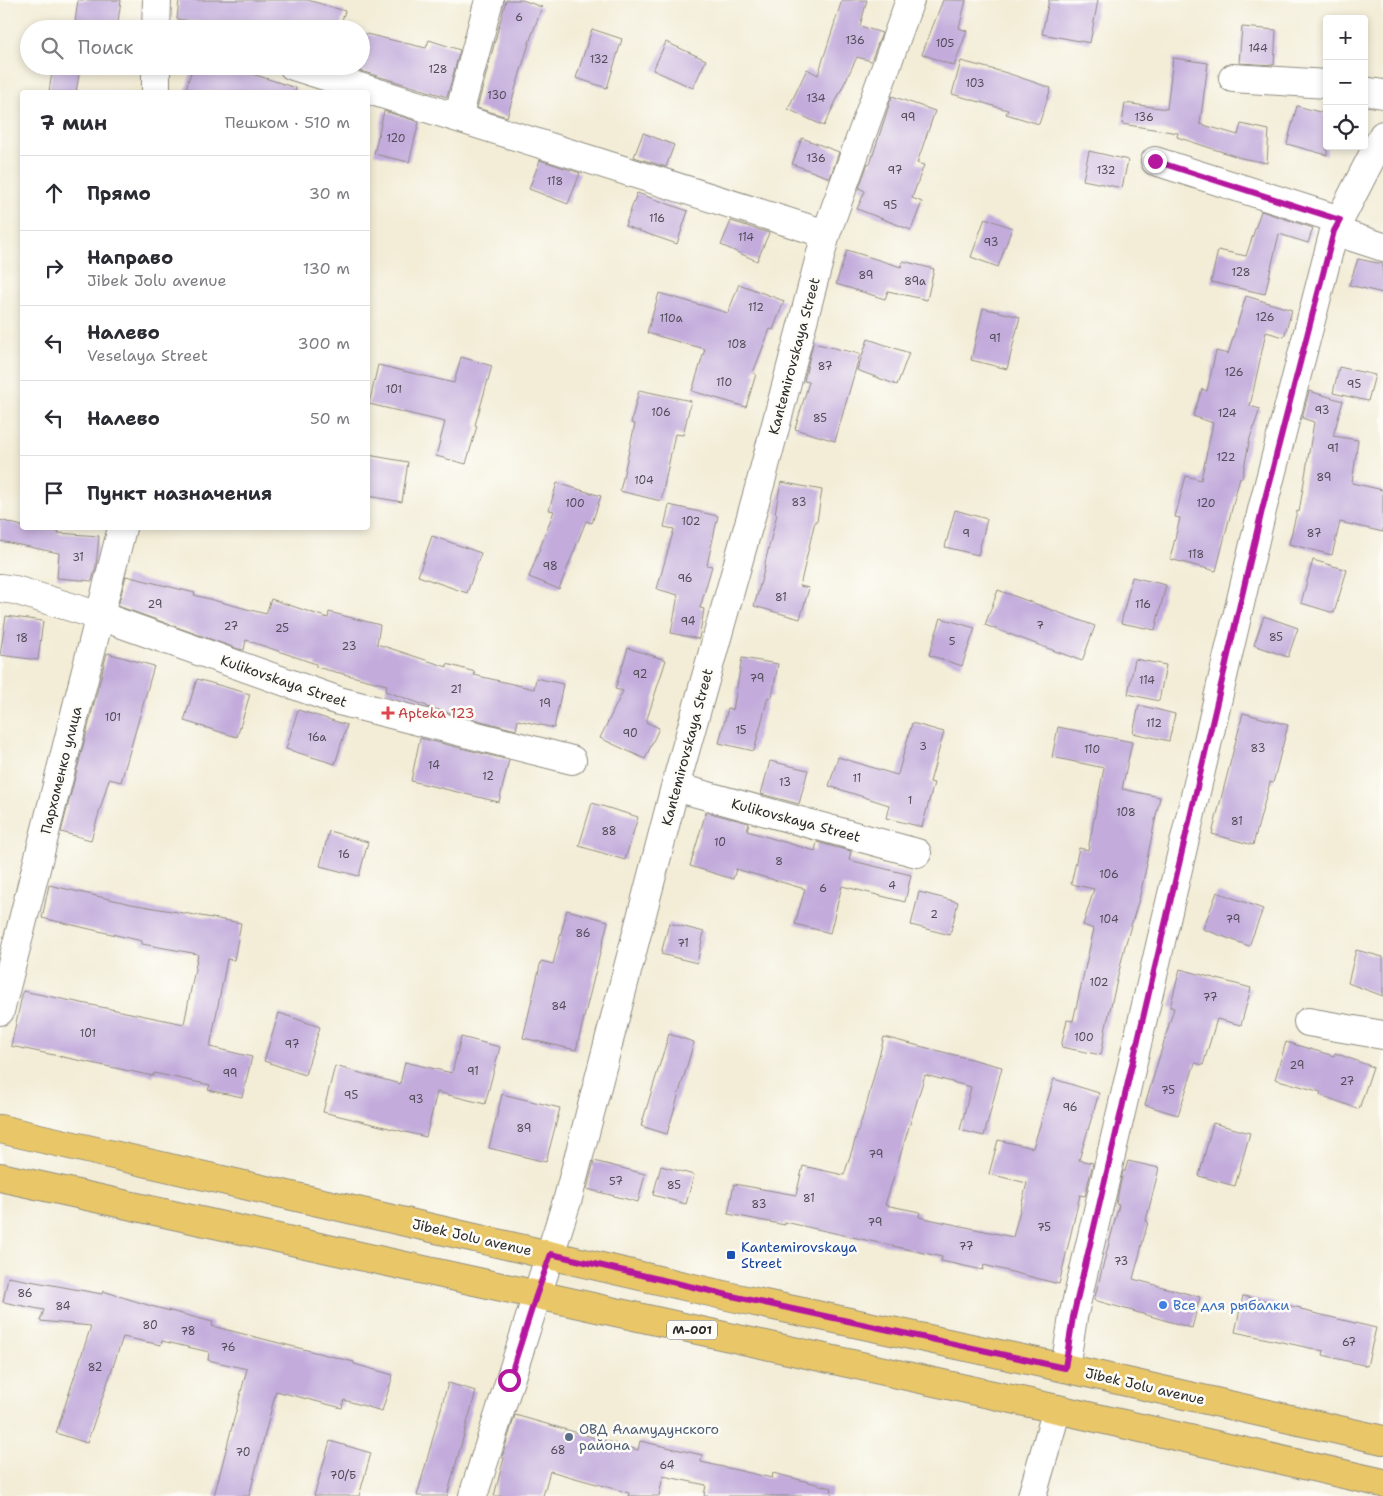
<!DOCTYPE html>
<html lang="ru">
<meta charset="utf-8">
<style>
:root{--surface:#fff;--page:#f7f7f7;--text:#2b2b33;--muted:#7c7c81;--line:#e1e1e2}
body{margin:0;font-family:"Shantell Sans",sans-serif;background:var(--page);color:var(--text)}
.controls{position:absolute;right:15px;top:15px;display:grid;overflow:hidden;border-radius:5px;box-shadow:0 2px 8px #0003}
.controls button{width:45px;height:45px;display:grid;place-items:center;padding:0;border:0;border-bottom:1px solid var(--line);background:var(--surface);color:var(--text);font:25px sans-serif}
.stop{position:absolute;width:15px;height:15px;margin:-11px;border:4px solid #b5179e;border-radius:50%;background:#fff}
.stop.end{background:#b5179e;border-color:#fff;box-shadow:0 1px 5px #0008}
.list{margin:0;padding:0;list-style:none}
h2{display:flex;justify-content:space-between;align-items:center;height:65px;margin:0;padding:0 20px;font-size:21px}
h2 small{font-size:16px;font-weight:400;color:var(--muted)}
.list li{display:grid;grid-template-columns:32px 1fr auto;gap:15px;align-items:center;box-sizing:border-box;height:75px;padding:0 20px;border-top:1px solid var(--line)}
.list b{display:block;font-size:19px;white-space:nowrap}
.list p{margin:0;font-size:16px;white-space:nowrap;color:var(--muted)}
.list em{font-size:16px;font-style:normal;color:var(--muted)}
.icon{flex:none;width:28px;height:28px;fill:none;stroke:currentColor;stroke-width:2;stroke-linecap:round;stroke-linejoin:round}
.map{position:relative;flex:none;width:1383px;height:1496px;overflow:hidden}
.search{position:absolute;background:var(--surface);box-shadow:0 2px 8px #0003;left:20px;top:20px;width:350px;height:55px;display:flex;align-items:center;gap:12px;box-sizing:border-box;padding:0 18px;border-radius:28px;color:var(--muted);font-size:19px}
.panel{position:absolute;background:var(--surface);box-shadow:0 2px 8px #0003;left:20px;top:90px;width:350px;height:440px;border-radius:5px}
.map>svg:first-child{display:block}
</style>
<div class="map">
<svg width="1383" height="1496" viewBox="0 0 1383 1496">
<rect width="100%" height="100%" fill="#fdfcf7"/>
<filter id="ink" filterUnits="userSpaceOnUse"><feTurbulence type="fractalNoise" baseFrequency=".02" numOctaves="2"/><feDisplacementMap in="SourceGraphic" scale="10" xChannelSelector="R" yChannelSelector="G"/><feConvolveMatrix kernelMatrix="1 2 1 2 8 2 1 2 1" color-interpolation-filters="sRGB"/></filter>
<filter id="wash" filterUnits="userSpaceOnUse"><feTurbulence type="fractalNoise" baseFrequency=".0096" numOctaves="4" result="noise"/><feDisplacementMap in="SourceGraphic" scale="20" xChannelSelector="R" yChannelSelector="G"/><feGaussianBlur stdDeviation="1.12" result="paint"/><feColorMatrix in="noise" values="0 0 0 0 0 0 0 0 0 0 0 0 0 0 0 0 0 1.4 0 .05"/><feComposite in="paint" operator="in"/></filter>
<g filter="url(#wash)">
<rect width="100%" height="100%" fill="#f3edd7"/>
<g id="blocks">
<path fill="#c3acdc" d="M78 0H121L117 29H74Z
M179 0H308L345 11 339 29H248L177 19Z
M506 0H522L542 7 530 40 507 117 477 108Z
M842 0H867L860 26 882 33 871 61 857 57 824 126 788 109 807 69 818 75Z
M943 0H966L959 28 967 31 954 66 922 54Z
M1049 0H1098L1090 43 1042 34Z
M1242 27 1276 30 1274 65 1239 63Z
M592 29 622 39 607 88 576 78Z
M362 33 426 48 429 40 460 50 447 97 354 69V66H361Z
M666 42 706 60 693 88 653 70Z
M1173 58 1208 63 1200 124 1238 135 1241 124 1269 130 1267 163 1241 158 1177 137 1178 133 1122 124 1125 103 1167 109Z
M961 61 1007 73 1051 88 1039 124 1006 114 1008 110 952 94Z
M53 66 80 69 76 92H49Z
M193 66H228L296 88 295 92H185Z
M892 96 935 111 917 163 924 165 912 198 922 202 911 230 857 209 865 191 859 188 868 163 870 164Z
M1297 106 1327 114V155L1287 144Z
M384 111 419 122 409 162 374 154Z
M643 133 674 145 666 167 634 157Z
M802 138 839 152 830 178 792 164Z
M1089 151 1128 160 1122 188 1083 180Z
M540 160 580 173 568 204 529 189Z
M637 193 688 211 677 244 625 226Z
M1261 211 1313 228 1308 243 1279 234 1265 294 1211 282 1218 250 1246 256Z
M985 218 1012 228 998 267 971 257Z
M731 221 769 233 757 261 721 245Z
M847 250 901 267 903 261 934 269 927 300 888 291 885 299 836 284Z
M1358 259 1383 264V293L1349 285Z
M739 284 784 301 773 330 770 329 753 373 756 374 746 407 692 391 705 349 647 333 659 293 728 313Z
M1246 296 1292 310 1284 337 1266 332 1250 406 1260 409 1250 438 1242 478 1240 477 1216 571 1170 559 1180 518 1175 517 1186 476 1201 480 1213 423 1193 416 1202 389 1207 391 1216 351 1228 354Z
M983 308 1020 317 1007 369 971 360Z
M868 339 909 353 897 385 857 370Z
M813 343 860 354 835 441 795 429 809 382 804 381Z
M461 357 492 366 475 425 477 426 466 464 436 456 445 422 369 404 378 365 454 383Z
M1339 367 1375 375 1368 401 1333 393Z
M639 390 691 401 683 435 675 434 661 501 620 491 635 424 631 423Z
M1309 391 1343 401 1333 436 1358 440 1352 483 1383 490V532L1340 522 1332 555 1289 544 1297 511 1299 512 1314 422 1302 418Z
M368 455 408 462 402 502 368 496Z
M781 482 822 490 817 521H815L800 586 809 588 800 619 754 606 765 567H764L777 514 775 513Z
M557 483 601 496 592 523 586 521 559 589 529 577 554 511 549 510Z
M669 505 718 516 707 565 712 566 700 608 704 609 699 639 671 633 678 595 657 589 674 529 664 527Z
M955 510 987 519 978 555 945 547Z
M0 520 22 526V528H59L58 533 99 536 96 566 92 581 57 578 59 553 0 541Z
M432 536 481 553 467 593 418 576Z
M1313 560 1347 570 1334 613 1301 603Z
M126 576 195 593 194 595 266 614 271 599 328 618 329 612 380 625 377 644 447 667V664L475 672 474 675 534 689 536 678 563 684 554 728 518 720 516 730 427 707V706L385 691 387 685 316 667V664L246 640 244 650 238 649 118 606Z
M1132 577 1166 585 1155 630 1121 623Z
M998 590 1095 626 1082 661 985 625Z
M6 616 43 621 38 660 0 655Z
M1264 616 1298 628 1288 657 1254 645Z
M941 618 975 628 962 666 929 655Z
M628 648 666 660 646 722 659 728 645 759 600 738 623 691 615 689Z
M107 653 154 666 121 782 109 779 91 840 61 832Z
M742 658 778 664 772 698 768 697 754 751 719 743 728 708 733 710Z
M1135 659 1166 665 1159 701 1128 694Z
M197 679 250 694 237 737 184 721Z
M1139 705 1175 714 1169 741 1133 733Z
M298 710 347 725 335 764 286 749Z
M1243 713 1288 725 1273 783 1270 782 1253 845 1212 834Z
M912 723 944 732 930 782 934 783 922 827 886 818 889 805 829 786 838 757 897 775 898 774Z
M1058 727 1132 742 1122 789 1160 797 1146 864H1147L1139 899 1125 946 1106 1027 1101 1055 1061 1047 1067 1020 1073 1021 1094 929 1083 925 1094 889 1071 884 1079 848 1088 850 1104 768 1052 757Z
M420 738 509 760 499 802 411 781Z
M770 761 808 770 799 804 761 794Z
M592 803 638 817 625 860 579 846Z
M706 812 749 823 747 831 815 851 817 842 838 848 851 851 849 860 911 875 905 902 842 886 830 933 795 924 805 889 736 869 733 879 690 866Z
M329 831 368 842 359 876 320 866Z
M49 885 131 904 241 923 234 960 227 959 210 1047 252 1057 242 1097 208 1090 210 1085 154 1073 153 1076 11 1046 23 991 184 1024 198 954 142 944V941L42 918Z
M919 892 958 902 950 935 911 925Z
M1217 892 1263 909 1249 946 1203 929Z
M567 910 608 921 576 1050 523 1038 541 961 553 964Z
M669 923 704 932 697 963 661 954Z
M1356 950 1383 957V996L1348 983Z
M1180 969 1251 988 1241 1025 1217 1019 1203 1065 1195 1063 1178 1115 1145 1105 1174 1008 1170 1007Z
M279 1013 320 1027 305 1075 264 1061Z
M669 1034 694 1042 667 1134 641 1126Z
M461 1037 500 1047 485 1104 437 1092 426 1137 323 1112 335 1066 400 1084 405 1062 452 1073Z
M884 1037 1002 1067 984 1136 960 1130 971 1087 925 1075 885 1205 920 1212 919 1217 1013 1237 1027 1183 989 1174 998 1140 1033 1148 1054 1079 1099 1093 1079 1160 1093 1163 1085 1196 1080 1195 1059 1284 984 1265 983 1270 941 1261 942 1257 785 1222V1225L728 1214 734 1184 796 1195 803 1166 844 1175 867 1103Z
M1286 1042 1334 1056 1335 1053 1373 1067 1359 1109 1320 1095 1321 1092 1275 1079Z
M502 1094 560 1108 546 1162 489 1148Z
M1213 1123 1250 1133 1235 1186 1199 1176Z
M594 1161 645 1174 638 1202 587 1189Z
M1128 1161 1159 1168 1146 1221 1148 1222 1133 1279 1200 1297 1192 1328 1094 1300 1119 1205 1116 1204 1123 1171H1125Z
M661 1166 694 1175 686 1204 653 1195Z
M8 1277 102 1294 103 1291 151 1306 213 1322 212 1326 354 1362V1364L393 1375 382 1411 344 1400 342 1408 276 1391 249 1496H214L247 1369 208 1360 209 1352 162 1341 161 1345 123 1337 87 1443 56 1433 91 1326 40 1321 44 1310 3 1302Z
M1243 1296 1301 1308V1310L1376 1328 1367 1366 1323 1355 1324 1351 1235 1332Z
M448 1383 476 1391 447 1496H417Z
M515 1415 638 1450 640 1441 702 1455 701 1462 772 1478 773 1473 832 1488 831 1496H704L706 1485 663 1476 659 1496H628L629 1493 550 1471 543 1496H494L504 1458 502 1457Z
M330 1441 371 1453 359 1496H314Z"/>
</g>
</g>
<g filter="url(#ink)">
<use href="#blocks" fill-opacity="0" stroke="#8f8c81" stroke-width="1"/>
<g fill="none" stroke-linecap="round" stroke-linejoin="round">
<g stroke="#8f8c81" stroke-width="30">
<path id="minor" d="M156 29 157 0
M156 66V92
M293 66 826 234
M1233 78 1327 84
M1364 91 1383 94
M458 118 489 0
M1155 161 1340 220
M1334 231 1383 247
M0 588 15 590 100 616 339 701 572 760
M675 787 917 853
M0 1011 122 528
M1308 1022 1383 1035
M1065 1368 1073 1317 1262 510 1334 231 1383 135
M473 1496 568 1198 675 787 761 481 826 234 910 0
M1032 1496 1057 1409"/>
</g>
<g stroke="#8f8c81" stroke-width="30">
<path id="major" d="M0 1129 732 1297 1065 1368 1383 1440
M0 1177 1057 1409 1383 1483"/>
</g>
<use href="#minor" stroke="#fff" stroke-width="28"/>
<use href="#major" stroke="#e9c769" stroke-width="28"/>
</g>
</g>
<g fill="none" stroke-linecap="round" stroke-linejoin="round" filter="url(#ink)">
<path stroke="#b5179e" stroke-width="6" d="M509 1380 536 1296 551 1254 732 1296 1065 1368 1073 1317 1262 510 1334 231 1340 220 1155 161"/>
</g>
<path fill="#e0444e" stroke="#fdfcf7" stroke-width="2" d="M385.5 705.5h5v5h5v5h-5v5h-5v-5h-5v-5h5z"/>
<rect fill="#1a4fb4" stroke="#fdfcf7" stroke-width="2" x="726" y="1250" width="10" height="10" rx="2.5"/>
<circle fill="#3f7fe0" stroke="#fdfcf7" stroke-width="2" cx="1163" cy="1305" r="5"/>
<circle fill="#5c6f8a" stroke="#fdfcf7" stroke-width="2" cx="569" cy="1437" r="5"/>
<g text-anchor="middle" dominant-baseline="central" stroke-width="5" stroke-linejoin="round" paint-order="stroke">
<g font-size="11" fill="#514b57">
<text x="519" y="17">6</text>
<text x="855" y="40">136</text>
<text x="945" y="43">105</text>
<text x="1258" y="48">144</text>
<text x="599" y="59">132</text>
<text x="438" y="69">128</text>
<text x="975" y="83">103</text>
<text x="497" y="95">130</text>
<text x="816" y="98">134</text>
<text x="908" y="117">99</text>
<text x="1144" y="117">136</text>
<text x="396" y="138">120</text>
<text x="816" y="158">136</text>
<text x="895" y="170">97</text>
<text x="1106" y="170">132</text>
<text x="555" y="181">118</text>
<text x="890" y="205">95</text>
<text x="657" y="218">116</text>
<text x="746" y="237">114</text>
<text x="991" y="242">93</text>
<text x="1241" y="272">128</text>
<text x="866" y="275">89</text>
<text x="915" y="281">89a</text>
<text x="756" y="307">112</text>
<text x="1265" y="317">126</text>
<text x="671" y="318">110а</text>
<text x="995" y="338">91</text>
<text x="737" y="344">108</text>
<text x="825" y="366">87</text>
<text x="1234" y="372">126</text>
<text x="724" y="382">110</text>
<text x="1354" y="384">95</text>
<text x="394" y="389">101</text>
<text x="1322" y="410">93</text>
<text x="661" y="412">106</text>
<text x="1227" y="413">124</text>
<text x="820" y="418">85</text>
<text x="1333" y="448">91</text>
<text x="1226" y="457">122</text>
<text x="1324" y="477">89</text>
<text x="644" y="480">104</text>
<text x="799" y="502">83</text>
<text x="575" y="503">100</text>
<text x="1206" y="503">120</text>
<text x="691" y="521">102</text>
<text x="966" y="533">9</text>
<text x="1314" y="533">87</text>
<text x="1196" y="554">118</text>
<text x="78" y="557">31</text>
<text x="550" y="566">98</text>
<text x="685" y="578">96</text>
<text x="781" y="597">81</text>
<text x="155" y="604">29</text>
<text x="1143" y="604">116</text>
<text x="688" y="621">94</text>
<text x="1040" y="625">7</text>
<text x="231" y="626">27</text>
<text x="282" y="628">25</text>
<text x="1276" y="637">85</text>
<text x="22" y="638">18</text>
<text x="952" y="641">5</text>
<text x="349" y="646">23</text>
<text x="640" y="674">92</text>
<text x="757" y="678">79</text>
<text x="1147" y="680">114</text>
<text x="456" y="689">21</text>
<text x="545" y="703">19</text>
<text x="113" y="717">101</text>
<text x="1154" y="723">112</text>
<text x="741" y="730">15</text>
<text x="630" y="733">90</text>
<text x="317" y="737">16a</text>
<text x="923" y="746">3</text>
<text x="1258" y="748">83</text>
<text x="1092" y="749">110</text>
<text x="434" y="765">14</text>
<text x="488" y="776">12</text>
<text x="857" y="778">11</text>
<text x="785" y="782">13</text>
<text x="910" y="800">1</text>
<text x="1126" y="812">108</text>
<text x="1237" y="821">81</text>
<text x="609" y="831">88</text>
<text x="720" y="842">10</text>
<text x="344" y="854">16</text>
<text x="779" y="861">8</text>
<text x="1109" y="874">106</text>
<text x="892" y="885">4</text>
<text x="823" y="888">6</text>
<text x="934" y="914">2</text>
<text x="1109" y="919">104</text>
<text x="1233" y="919">79</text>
<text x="583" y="933">86</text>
<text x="683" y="943">71</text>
<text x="1099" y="982">102</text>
<text x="1210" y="997">77</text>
<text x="559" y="1006">84</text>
<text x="88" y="1033">101</text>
<text x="1084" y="1037">100</text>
<text x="292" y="1044">97</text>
<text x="1297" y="1065">29</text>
<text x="473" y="1071">91</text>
<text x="230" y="1073">99</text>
<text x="1347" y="1081">27</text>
<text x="1168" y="1090">75</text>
<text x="351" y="1095">95</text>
<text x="416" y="1099">93</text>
<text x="1070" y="1107">96</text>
<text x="524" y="1128">89</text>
<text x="876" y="1154">79</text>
<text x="616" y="1181">57</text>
<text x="674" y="1185">85</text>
<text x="809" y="1198">81</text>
<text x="759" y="1204">83</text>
<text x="875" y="1222">79</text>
<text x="1044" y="1227">75</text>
<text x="966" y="1246">77</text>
<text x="1121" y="1261">73</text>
<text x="25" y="1293">86</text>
<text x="63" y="1306">84</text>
<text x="150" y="1325">80</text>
<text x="188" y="1331">78</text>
<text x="1349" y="1342">67</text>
<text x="228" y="1347">76</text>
<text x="95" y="1367">82</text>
<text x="558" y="1450">68</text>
<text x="243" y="1452">70</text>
<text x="667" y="1465">64</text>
<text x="343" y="1475">70/Б</text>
</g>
<rect fill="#fdfcf7" stroke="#6a6a68" stroke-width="1" x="667" y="1320.5" width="50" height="19" rx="4"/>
<g font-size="12" font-weight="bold" fill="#2b2b2b">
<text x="692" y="1330">М-001</text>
</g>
<g font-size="14" fill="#2b2b2b" stroke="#fdfcf7">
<text transform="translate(794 356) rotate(-75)">Kantemirovskaya Street</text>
<text transform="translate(284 681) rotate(19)">Kulikovskaya Street</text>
<text transform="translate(687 747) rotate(-75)">Kantemirovskaya Street</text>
<text transform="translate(61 770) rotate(-76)">Пархоменко улица</text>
<text transform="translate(796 820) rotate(15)">Kulikovskaya Street</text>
<text transform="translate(472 1237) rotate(13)">Jibek Jolu avenue</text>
<text transform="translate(1145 1386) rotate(13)">Jibek Jolu avenue</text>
</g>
<g font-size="14" fill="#be3a42" stroke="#fdfcf7" text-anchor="start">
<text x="398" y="713">Apteka 123</text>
</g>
<g font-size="14" fill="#164399" stroke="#fdfcf7" text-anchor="start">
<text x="741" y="1247">Kantemirovskaya<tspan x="741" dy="16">Street</tspan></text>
</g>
<g font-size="14" fill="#366cbe" stroke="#fdfcf7" text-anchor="start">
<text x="1173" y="1305">Все для рыбалки</text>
</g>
<g font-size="14" fill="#4e5e75" stroke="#fdfcf7" text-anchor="start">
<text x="579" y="1429">ОВД Аламудунского<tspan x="579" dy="16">района</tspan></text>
</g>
</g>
</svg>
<div class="controls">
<button>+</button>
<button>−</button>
<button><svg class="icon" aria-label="locate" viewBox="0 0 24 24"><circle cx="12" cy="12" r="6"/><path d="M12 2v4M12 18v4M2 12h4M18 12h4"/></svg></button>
</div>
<div class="stop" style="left:509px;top:1380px"></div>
<div class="stop end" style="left:1155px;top:161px"></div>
<div class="search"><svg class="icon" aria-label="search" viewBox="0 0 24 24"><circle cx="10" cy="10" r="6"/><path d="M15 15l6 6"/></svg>Поиск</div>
<section class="panel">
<h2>7 мин<small>Пешком · 510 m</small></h2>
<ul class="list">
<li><svg class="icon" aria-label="ahead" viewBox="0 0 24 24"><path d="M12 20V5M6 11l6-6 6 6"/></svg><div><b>Прямо</b></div><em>30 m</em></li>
<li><svg class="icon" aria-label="right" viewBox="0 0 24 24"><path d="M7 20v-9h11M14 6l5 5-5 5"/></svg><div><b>Направо</b><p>Jibek Jolu avenue</p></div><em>130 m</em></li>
<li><svg class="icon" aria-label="left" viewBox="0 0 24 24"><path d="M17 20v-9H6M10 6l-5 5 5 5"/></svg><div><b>Налево</b><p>Veselaya Street</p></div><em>300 m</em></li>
<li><svg class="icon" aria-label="left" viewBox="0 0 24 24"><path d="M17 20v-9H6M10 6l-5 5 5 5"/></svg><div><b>Налево</b></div><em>50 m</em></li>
<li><svg class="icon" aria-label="arrive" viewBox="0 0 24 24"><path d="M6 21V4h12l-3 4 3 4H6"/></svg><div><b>Пункт назначения</b></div></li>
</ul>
</section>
</div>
